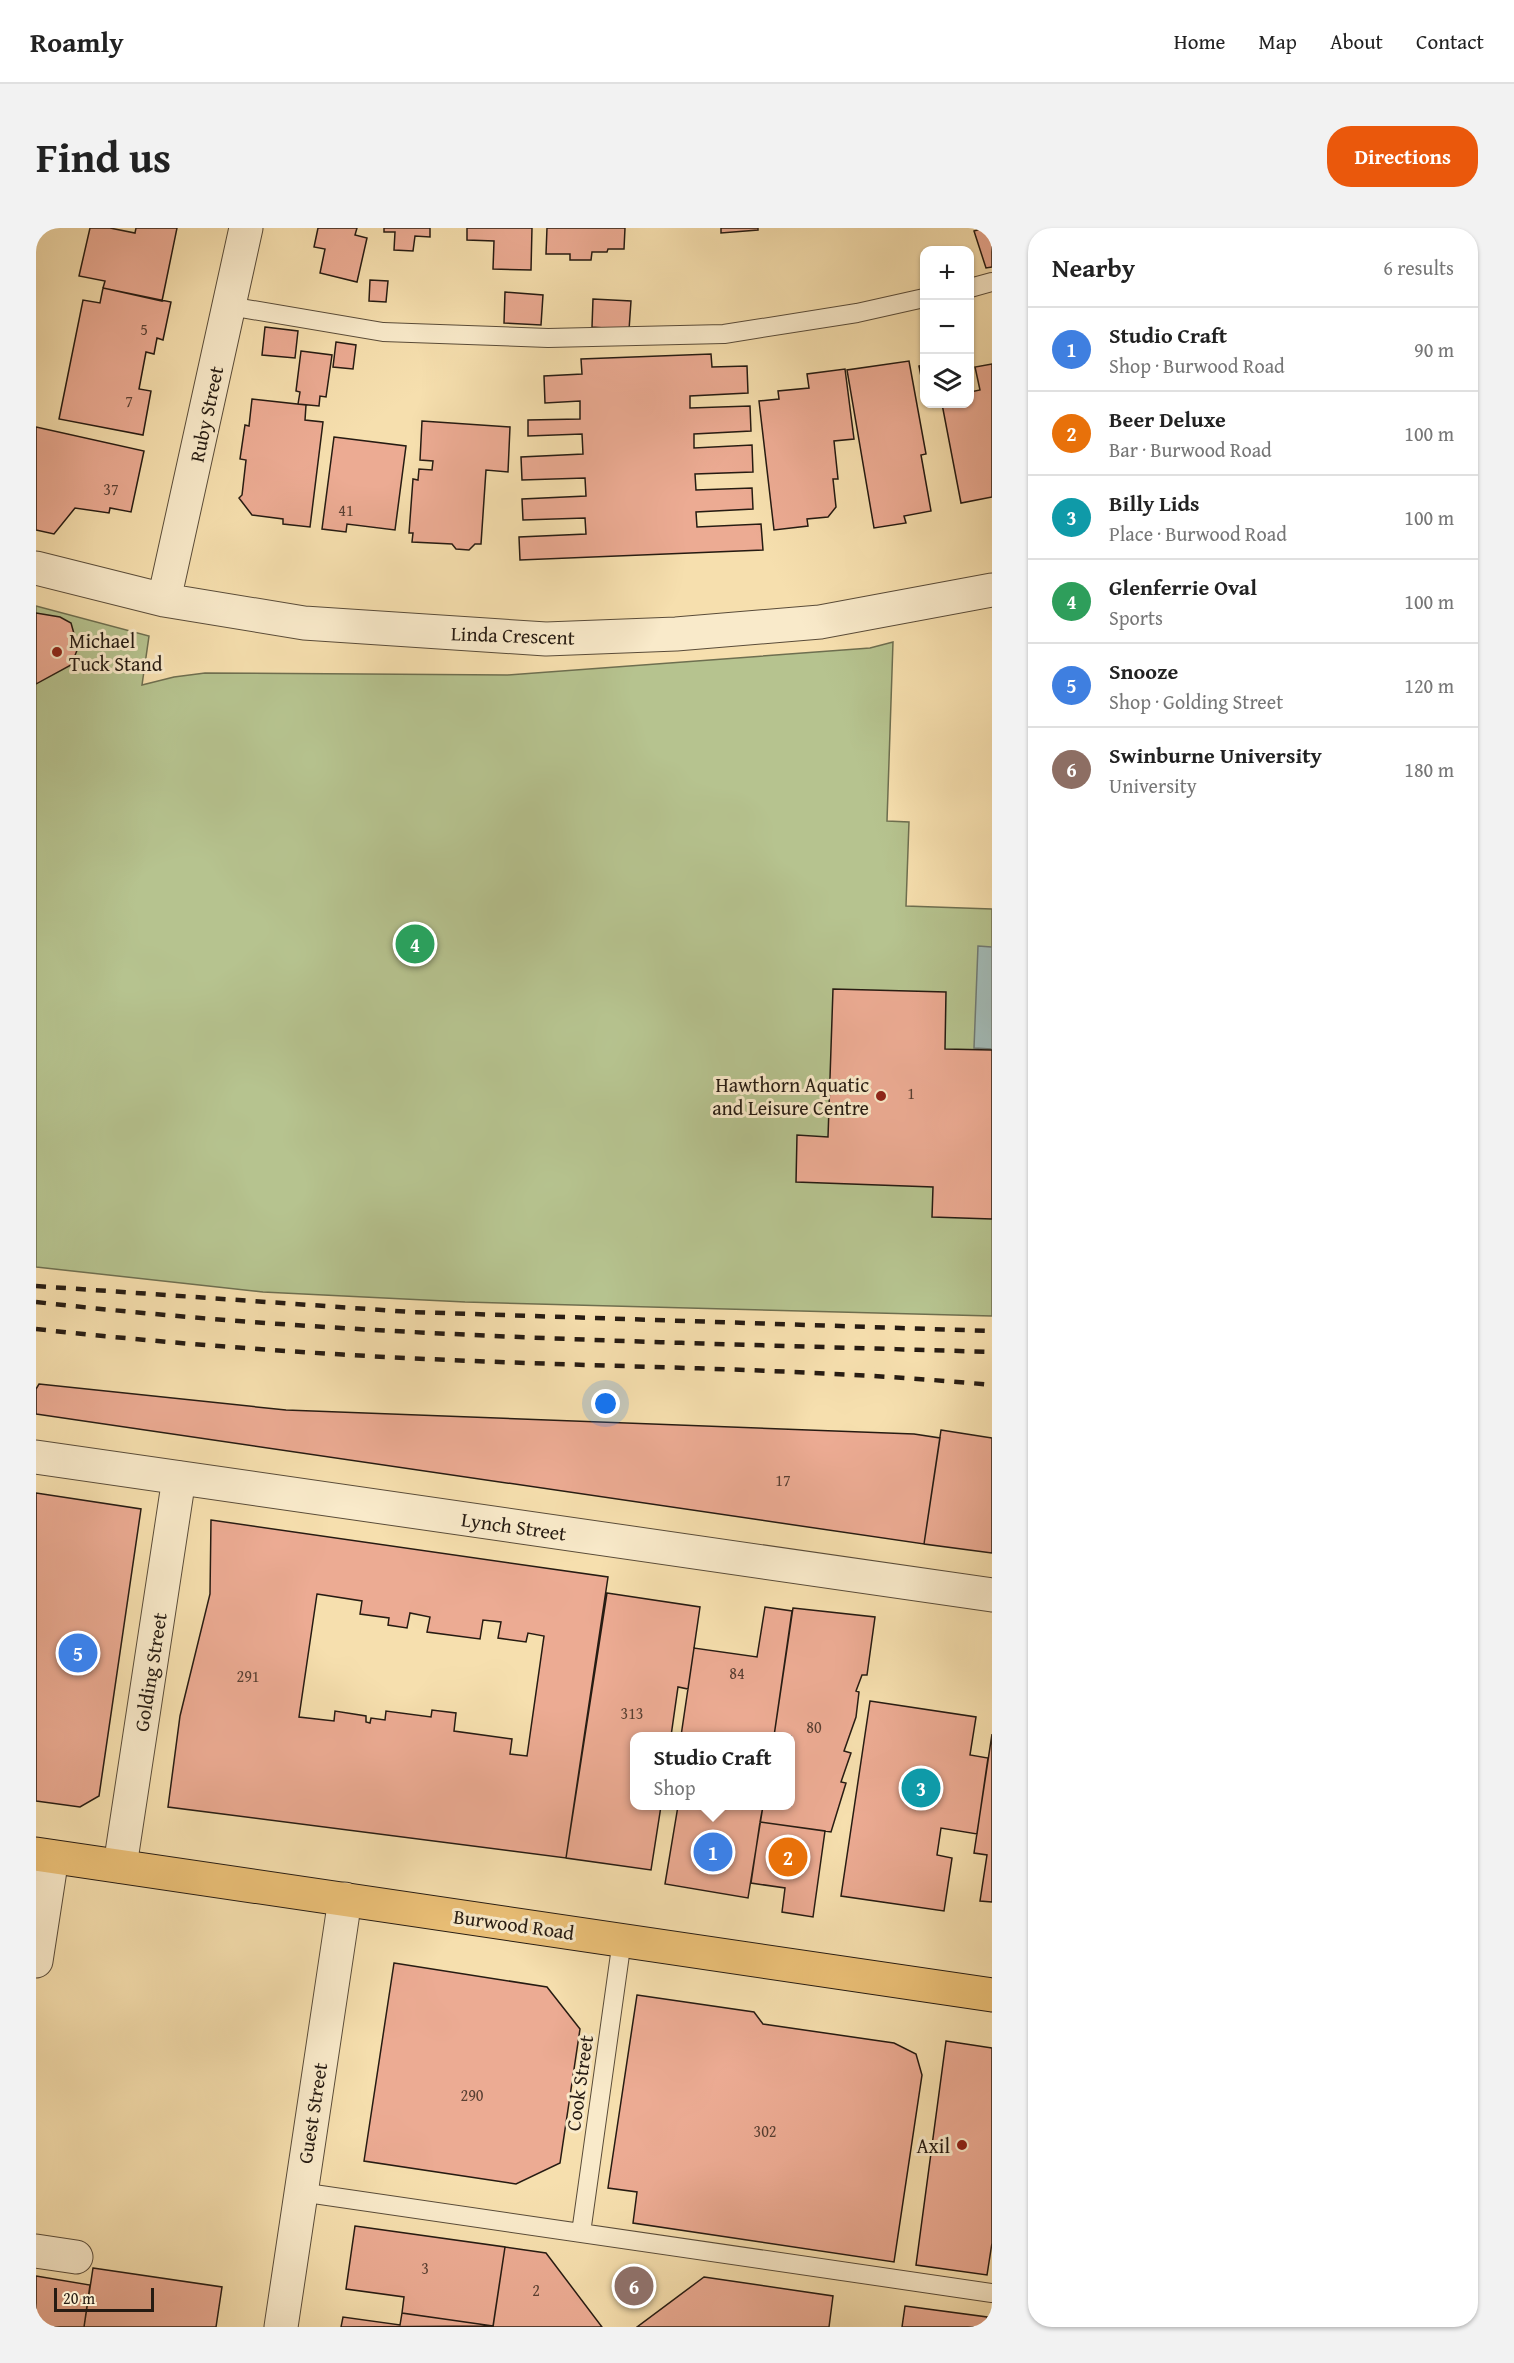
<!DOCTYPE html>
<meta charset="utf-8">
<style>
:root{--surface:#fff;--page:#f2f2f2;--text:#222;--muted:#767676;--line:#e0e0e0;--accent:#ea580c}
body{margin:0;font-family:"Gentium Book Plus",serif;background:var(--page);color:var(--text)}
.controls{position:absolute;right:18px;top:18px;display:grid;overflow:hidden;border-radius:12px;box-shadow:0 2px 4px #0004}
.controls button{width:54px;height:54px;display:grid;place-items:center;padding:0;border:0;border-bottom:2px solid var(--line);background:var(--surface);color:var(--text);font:30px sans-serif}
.scale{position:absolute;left:18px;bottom:15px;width:100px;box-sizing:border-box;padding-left:6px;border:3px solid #261b12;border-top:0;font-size:16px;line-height:21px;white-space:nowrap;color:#261b12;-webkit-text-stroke:4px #f9eaca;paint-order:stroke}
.you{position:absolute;left:570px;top:1176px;width:21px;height:21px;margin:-15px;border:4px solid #fff;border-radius:50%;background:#1a73e8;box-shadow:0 0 0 9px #1a73e833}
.badge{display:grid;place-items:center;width:39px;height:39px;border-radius:50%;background:var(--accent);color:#fff;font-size:20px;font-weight:700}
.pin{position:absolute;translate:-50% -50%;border:3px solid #fff;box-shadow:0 2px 6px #0006}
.popup{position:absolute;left:594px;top:1504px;width:165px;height:78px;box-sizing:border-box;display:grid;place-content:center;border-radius:12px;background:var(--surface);filter:drop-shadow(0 2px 4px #0005);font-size:20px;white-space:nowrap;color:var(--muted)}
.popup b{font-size:22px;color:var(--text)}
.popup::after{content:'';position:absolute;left:50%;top:100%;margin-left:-12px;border:12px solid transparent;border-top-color:var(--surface)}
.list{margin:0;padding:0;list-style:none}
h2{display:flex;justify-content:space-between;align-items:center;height:78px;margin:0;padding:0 24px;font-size:26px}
h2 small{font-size:20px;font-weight:400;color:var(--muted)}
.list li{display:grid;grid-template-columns:39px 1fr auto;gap:18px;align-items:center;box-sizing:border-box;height:84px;padding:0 24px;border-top:2px solid var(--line)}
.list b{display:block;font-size:22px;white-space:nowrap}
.list p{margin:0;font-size:20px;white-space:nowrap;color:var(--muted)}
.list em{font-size:20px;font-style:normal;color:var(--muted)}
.icon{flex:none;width:33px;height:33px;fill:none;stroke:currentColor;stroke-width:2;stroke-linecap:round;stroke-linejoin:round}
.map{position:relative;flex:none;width:956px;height:2099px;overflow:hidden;border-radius:24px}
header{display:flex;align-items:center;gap:36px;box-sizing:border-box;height:84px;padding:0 30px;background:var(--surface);border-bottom:2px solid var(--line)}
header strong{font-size:28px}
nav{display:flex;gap:33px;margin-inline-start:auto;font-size:21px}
.intro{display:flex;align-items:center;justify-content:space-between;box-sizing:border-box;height:144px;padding:0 36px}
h1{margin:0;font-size:42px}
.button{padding:15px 27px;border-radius:24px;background:var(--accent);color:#fff;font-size:21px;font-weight:700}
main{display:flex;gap:36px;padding:0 36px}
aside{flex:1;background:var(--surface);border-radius:24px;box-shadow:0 2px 4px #0004}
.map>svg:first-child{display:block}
</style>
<header>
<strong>Roamly</strong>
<nav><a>Home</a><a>Map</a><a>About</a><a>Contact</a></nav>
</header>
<div class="intro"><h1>Find us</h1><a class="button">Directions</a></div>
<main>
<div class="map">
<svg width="956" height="2099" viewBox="0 0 956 2099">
<rect width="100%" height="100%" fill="#f6dfae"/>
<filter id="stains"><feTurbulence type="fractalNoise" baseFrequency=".00333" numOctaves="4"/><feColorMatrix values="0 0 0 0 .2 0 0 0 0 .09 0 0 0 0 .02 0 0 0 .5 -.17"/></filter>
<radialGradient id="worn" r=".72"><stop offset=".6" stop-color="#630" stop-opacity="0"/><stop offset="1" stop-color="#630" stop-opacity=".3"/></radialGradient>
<path fill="#b6c38f" stroke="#6e6f50" stroke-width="1.5" d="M0 378 113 408 106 457 138 449 169 445 472 447 834 420 857 414 851 593 873 594 870 678 956 681V1088L429 1074 227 1064 0 1039Z"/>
<path fill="#a2bab6" stroke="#707a74" stroke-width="1.5" d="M942 718 956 719V821L938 820Z"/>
<path fill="#ecab93" stroke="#261b12" stroke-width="1.5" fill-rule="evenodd" d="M54 0H74L99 5 100 0H141L126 73 67 60 69 53 43 48Z
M282 0H321L319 7 331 10 321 54 284 45 289 21 278 19Z
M348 0H394V9L379 8 377 23 358 22 359 4H348Z
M431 0H496L495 42 457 41 458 13 431 12Z
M511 0H589L588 21H572L571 24H556L555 32H534V26H510Z
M685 0H722V2L685 5Z
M948 0H956V39L950 40 938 3Z
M334 52 352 53 350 74 333 73Z
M67 60 135 74 127 112 121 110 118 126 110 124 103 161 115 163 107 207 23 191 47 72 64 75Z
M469 64 507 67 505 97 468 95Z
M557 71 595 73 593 102 556 99Z
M229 99 262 103 259 130 226 127Z
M300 114 320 117 317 141 297 139Z
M265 123 296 127 290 169 284 168 283 178 262 176 264 164 260 163Z
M675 126 676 139 711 138 712 165 654 168V180L714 178 715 203 658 206V220L716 217 717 244 659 246 660 262 716 260 717 281 660 284 661 299 725 296 727 322 484 332 483 309 550 306 549 290 487 292 486 271 550 268 549 250 486 252 485 229 547 226 546 206 492 208V192L544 191V173L509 175 508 148 546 146 545 131Z
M873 133 890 226 885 227 895 283 868 288 870 295 838 300 811 142Z
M956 136V269L925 275 906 176H934V164L944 162 939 139Z
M888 137V164L883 138Z
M809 141 818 211 798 213 802 251H797L800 279 792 289 771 291 772 298 738 302 723 173 743 171 742 163 773 160 771 146Z
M216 171 270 177 269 192 287 194 274 299 247 296V291L216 287 203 270 206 267 210 232 204 231 209 197 213 198Z
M386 193 474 199 472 244 450 242 445 316H439L433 322 420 321 416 316 376 314 377 305H373L377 251 382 252 383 241 396 242 397 233 384 232Z
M0 199 108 223 95 284 74 280 73 285 39 280 18 306 0 302Z
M298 209 370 218 359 302 311 296 310 304 286 301Z
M0 385 24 389 35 395 42 420 35 437 0 456Z
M797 761 910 764 909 821 956 822V991L896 989 897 959 760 954 761 907 792 909Z
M3 1156 250 1182 878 1206 904 1210 888 1316 0 1186V1161Z
M905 1202 956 1210V1325L888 1316Z
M0 1265 105 1281 63 1568 44 1579 0 1573Z
M175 1292 572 1349 530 1630 132 1579 144 1488 174 1366ZM281 1366 326 1373 324 1386 353 1390 352 1397 371 1400 374 1385 394 1389 391 1404 444 1411 447 1392 465 1394 462 1410 490 1414 492 1405 508 1408 491 1528 474 1526 476 1511 418 1503 420 1485 396 1482 395 1489 350 1483 349 1492 335 1490 334 1495 330 1494V1488L299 1483 298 1493 263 1489Z
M571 1365 664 1379 652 1461 642 1459 635 1508H599V1578H625L615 1642 530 1630Z
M729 1379 756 1383 738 1508H645L658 1420 721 1429Z
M757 1380 839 1389 831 1447H826L820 1463 823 1464 820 1489 808 1523 815 1525 805 1554 810 1555 795 1604 724 1594 727 1578H755V1508H738Z
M834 1473 940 1489 934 1527 952 1530 941 1606 905 1600 901 1627 916 1630 908 1683 805 1668Z
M956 1506V1674L944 1673 951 1627 938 1625Z
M642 1578H727L712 1670 629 1656Z
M724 1594 789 1603 777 1689 746 1684 749 1660 715 1655Z
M358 1735 511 1759 544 1801 524 1935 480 1956 328 1933Z
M601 1767 718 1784 727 1796 858 1815 880 1826 886 1847 858 2034 597 1995 601 1964 572 1960Z
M910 1813 956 1820V2015L951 2047 880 2037Z
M319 1998 469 2019 457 2098 366 2085 368 2069 310 2061Z
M469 2019 510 2025 566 2099H457Z
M57 2040 186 2059 180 2099H48Z
M0 2048 54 2057 48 2099H0Z
M668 2049 797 2068 793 2099H601Z
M869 2078 951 2089 949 2099H866Z
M366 2085 457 2098 305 2099 307 2089 364 2097Z"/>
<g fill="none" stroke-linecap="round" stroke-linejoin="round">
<g stroke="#5a4c39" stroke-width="20">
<path id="service" d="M934 60 956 54
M193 78 347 104 512 110 688 106 821 85 888 70
M264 1964 956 2065
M545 2005 586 1712"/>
</g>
<g stroke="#5a4c39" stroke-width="35">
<path id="minor" d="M0 340 128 372 268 395 510 411 640 406 784 394 956 362
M128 372 210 0
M84 1638 143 1250
M0 1733 16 1629
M0 2023 40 2029
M245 2099 309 1671"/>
</g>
<g stroke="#5a4c39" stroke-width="35">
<path id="tertiary" d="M0 1229 956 1367"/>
</g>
<g stroke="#261b12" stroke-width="35">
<path id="primary" d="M0 1626 956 1767"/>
</g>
<use href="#service" stroke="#f9eaca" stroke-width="18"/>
<use href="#minor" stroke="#f9eaca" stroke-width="33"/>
<use href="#tertiary" stroke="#f9eaca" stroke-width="33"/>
<use href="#primary" stroke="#ebc077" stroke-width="33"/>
<path stroke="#261b12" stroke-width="4.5" stroke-dasharray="10 10" stroke-linecap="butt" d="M0 1058 375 1084 956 1103
M0 1074C317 1110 637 1114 956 1124
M0 1101C137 1116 275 1126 413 1132 594 1140 775 1140 956 1157"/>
</g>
<g fill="#8f2418" stroke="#f9eaca" stroke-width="2">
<circle cx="21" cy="424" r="6"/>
<circle cx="845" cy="868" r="6"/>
<circle cx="926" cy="1917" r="6"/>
</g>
<g text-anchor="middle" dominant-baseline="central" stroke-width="6" stroke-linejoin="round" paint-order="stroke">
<g font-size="16" fill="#583f32">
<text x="108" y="101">5</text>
<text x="93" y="173">7</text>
<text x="75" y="261">37</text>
<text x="310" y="282">41</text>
<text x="875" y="865">1</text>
<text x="747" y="1252">17</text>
<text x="701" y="1445">84</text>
<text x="212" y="1448">291</text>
<text x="596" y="1485">313</text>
<text x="778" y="1499">80</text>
<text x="436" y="1867">290</text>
<text x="729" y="1903">302</text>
<text x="389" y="2040">3</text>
<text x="500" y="2062">2</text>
</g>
<g font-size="20" fill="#261b12" stroke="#f9eaca">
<text transform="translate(170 186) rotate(-78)">Ruby Street</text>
<text transform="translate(477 407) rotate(2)">Linda Crescent</text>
<text transform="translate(478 1298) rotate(8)">Lynch Street</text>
<text transform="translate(114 1444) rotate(-81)">Golding Street</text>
<text transform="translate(478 1696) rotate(8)">Burwood Road</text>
<text transform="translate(543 1855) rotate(-82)">Cook Street</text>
<text transform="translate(276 1885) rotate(-81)">Guest Street</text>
</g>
<g font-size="20" fill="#261b12" stroke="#f9eaca" text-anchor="end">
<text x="33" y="412" text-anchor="start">Michael<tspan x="33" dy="23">Tuck Stand</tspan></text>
<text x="833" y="856">Hawthorn Aquatic<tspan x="833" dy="23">and Leisure Centre</tspan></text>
<text x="914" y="1917">Axil</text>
</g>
</g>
<rect width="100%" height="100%" filter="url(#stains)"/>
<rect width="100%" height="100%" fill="url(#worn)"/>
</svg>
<div class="controls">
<button>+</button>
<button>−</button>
<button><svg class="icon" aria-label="layers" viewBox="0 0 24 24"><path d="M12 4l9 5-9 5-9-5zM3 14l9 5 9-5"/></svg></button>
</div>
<div class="scale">20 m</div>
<div class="you"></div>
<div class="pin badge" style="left:677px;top:1624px;background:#3f7fe0">1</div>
<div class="popup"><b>Studio Craft</b>Shop</div>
<div class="pin badge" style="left:752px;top:1629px;background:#e8710a">2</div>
<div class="pin badge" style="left:885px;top:1560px;background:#0f9aa8">3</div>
<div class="pin badge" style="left:379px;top:716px;background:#2e9e5b">4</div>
<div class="pin badge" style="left:42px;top:1425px;background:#3f7fe0">5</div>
<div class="pin badge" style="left:598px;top:2058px;background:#8d6e63">6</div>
</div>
<aside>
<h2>Nearby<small>6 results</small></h2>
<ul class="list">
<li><span class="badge" style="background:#3f7fe0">1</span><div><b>Studio Craft</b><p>Shop · Burwood Road</p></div><em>90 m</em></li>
<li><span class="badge" style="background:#e8710a">2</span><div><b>Beer Deluxe</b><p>Bar · Burwood Road</p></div><em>100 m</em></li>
<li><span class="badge" style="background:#0f9aa8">3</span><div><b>Billy Lids</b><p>Place · Burwood Road</p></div><em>100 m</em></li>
<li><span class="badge" style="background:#2e9e5b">4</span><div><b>Glenferrie Oval</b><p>Sports</p></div><em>100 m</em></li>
<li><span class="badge" style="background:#3f7fe0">5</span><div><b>Snooze</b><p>Shop · Golding Street</p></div><em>120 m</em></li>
<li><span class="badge" style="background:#8d6e63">6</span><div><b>Swinburne University</b><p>University</p></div><em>180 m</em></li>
</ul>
</aside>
</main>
